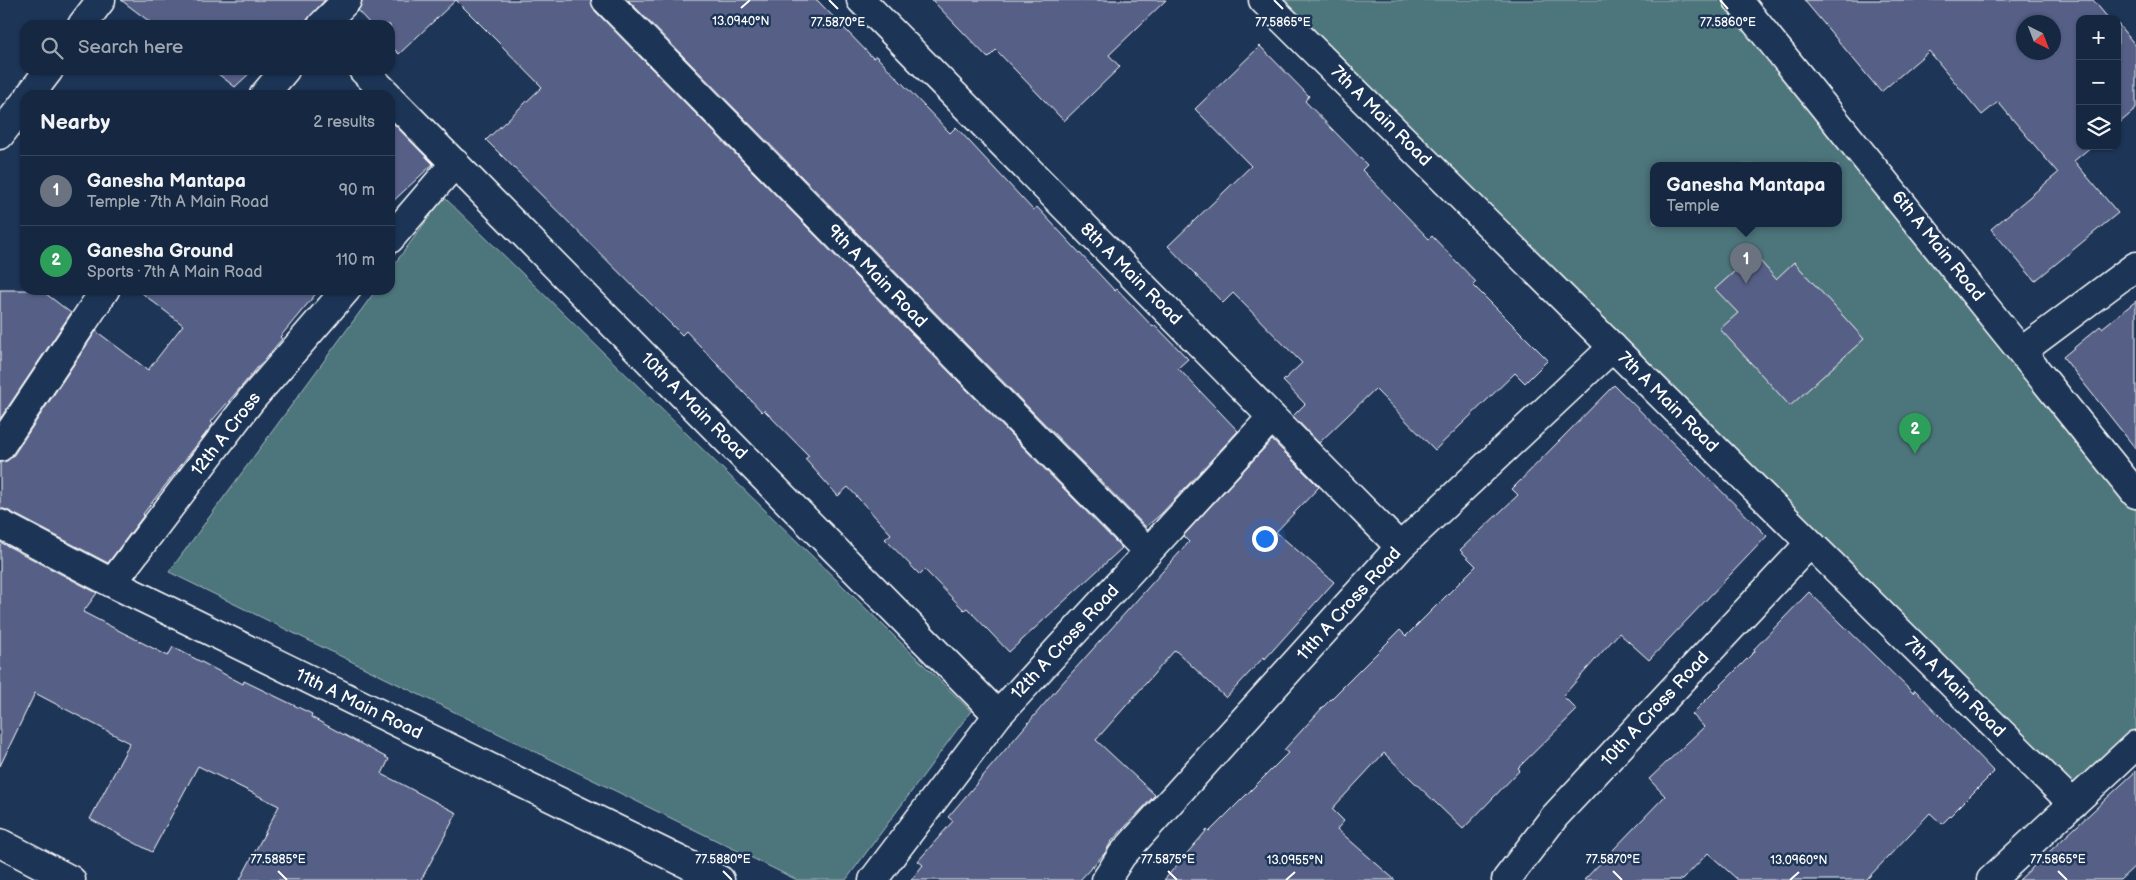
<!DOCTYPE html>
<meta charset="utf-8">
<style>
:root{--surface:#162841;--page:#1f3048;--text:#f1f3f6;--muted:#9ea6b1;--line:#35445a;--accent:#ffd166}
body{margin:0;font-family:"Balsamiq Sans",sans-serif;background:var(--page);color:var(--text)}
.controls{position:absolute;right:15px;top:15px;display:grid;overflow:hidden;border-radius:10px;box-shadow:0 1px 4px #0004}
.controls button{width:45px;height:45px;display:grid;place-items:center;padding:0;border:0;border-bottom:1px solid var(--line);background:var(--surface);color:var(--text);font:25px sans-serif}
.compass{position:absolute;left:2016px;top:15px;width:45px;height:45px;border-radius:50%;background:var(--surface);box-shadow:0 1px 4px #0004;rotate:138deg}
.you{position:absolute;left:1264px;top:538px;width:18px;height:18px;margin:-12px;border:4px solid #fff;border-radius:50%;background:#1a73e8;box-shadow:0 0 0 8px #1a73e833}
.badge{display:grid;place-items:center;width:32px;height:32px;border-radius:50%;background:var(--accent);color:#fff;font-size:16px;font-weight:700}
.pin{position:absolute;translate:-50% -41px;filter:drop-shadow(0 1px 2px #0008)}
.pin::after{content:'';position:absolute;top:26px;width:18px;height:15px;background:inherit;clip-path:polygon(0 0,100% 0,50% 100%)}
.popup{position:absolute;left:1650px;top:162px;width:192px;height:65px;box-sizing:border-box;display:grid;place-content:center;border-radius:10px;background:var(--surface);filter:drop-shadow(0 1px 4px #0005);font-size:16px;white-space:nowrap;color:var(--muted)}
.popup b{font-size:19px;color:var(--text)}
.popup::after{content:'';position:absolute;left:50%;top:100%;margin-left:-10px;border:10px solid transparent;border-top-color:var(--surface)}
.list{margin:0;padding:0;list-style:none}
h2{display:flex;justify-content:space-between;align-items:center;height:65px;margin:0;padding:0 20px;font-size:21px}
h2 small{font-size:16px;font-weight:400;color:var(--muted)}
.list li{display:grid;grid-template-columns:32px 1fr auto;gap:15px;align-items:center;box-sizing:border-box;height:70px;padding:0 20px;border-top:1px solid var(--line)}
.list b{display:block;font-size:19px;white-space:nowrap}
.list p{margin:0;font-size:16px;white-space:nowrap;color:var(--muted)}
.list em{font-size:16px;font-style:normal;color:var(--muted)}
.icon{flex:none;width:28px;height:28px;fill:none;stroke:currentColor;stroke-width:2;stroke-linecap:round;stroke-linejoin:round}
.map{position:relative;flex:none;width:2136px;height:880px;overflow:hidden}
.search{position:absolute;background:var(--surface);box-shadow:0 1px 4px #0004;left:20px;top:20px;width:375px;height:55px;display:flex;align-items:center;gap:12px;box-sizing:border-box;padding:0 18px;border-radius:15px;color:var(--muted);font-size:19px}
.panel{position:absolute;background:var(--surface);box-shadow:0 1px 4px #0004;left:20px;top:90px;width:375px;height:205px;border-radius:15px}
.map>svg:first-child{display:block}
</style>
<div class="map">
<svg width="2136" height="880" viewBox="0 0 2136 880">
<rect width="100%" height="100%" fill="#1d3557"/>
<filter id="ink" filterUnits="userSpaceOnUse"><feTurbulence type="fractalNoise" baseFrequency=".02" numOctaves="2"/><feDisplacementMap in="SourceGraphic" scale="10" xChannelSelector="R" yChannelSelector="G"/><feConvolveMatrix kernelMatrix="1 2 1 2 8 2 1 2 1" color-interpolation-filters="sRGB"/></filter>
<g filter="url(#ink)">
<path fill="#4d767b" stroke="#a6babd" fill-rule="evenodd" d="M1281 0H1727L2136 510V732L2075 789ZM1654 165H1838V223H1654Z
M444 197 971 711 846 880H797L169 572 376 290H390V270Z"/>
<path fill="#576087" stroke="#fff" fill-rule="evenodd" d="M121 0H325L302 25H154Z
M362 0H591L595 11 1122 548 1009 652 967 608 964 610 925 570 920 575 885 539 891 534 848 487 838 496 805 459 809 456 764 410 762 412 686 331 682 335 486 140 542 87 498 42 456 0 399 54 390 45V25H371L358 11Z
M628 0H817L873 58 876 56 950 133 956 127 1033 210 1037 207 1115 291 1117 289 1153 327 1155 325 1188 359 1178 368 1238 431 1161 514 1146 527Z
M932 0H1166L1109 55 1120 67 1064 121 996 50 988 58Z
M1804 0H2093L2109 19H2080V146H2092L2074 161 2118 213 2035 281 1991 229 2058 173 1998 102 1982 115 1929 51 1881 92ZM2024 22H2054V52H2024Z
M2118 24 2136 46V109L2117 125Z
M1260 46 1309 96 1305 101 1367 165 1362 170 1429 239 1432 236 1476 282 1473 285 1548 360 1525 383 1515 373 1435 450 1375 389 1319 443 1293 416 1305 404 1283 381 1302 363 1233 293 1223 303 1168 246 1251 166 1195 109Z
M213 70H253L235 87Z
M390 120 433 164 390 204Z
M1754 254 1776 279 1794 262 1864 339 1790 406 1720 329 1738 313 1715 289Z
M0 290H41L71 313 0 419Z
M138 290H319L280 337 282 339 211 422 213 424 143 514 144 515 108 563 7 510 0 508V462L7 461 13 456 96 331 148 370 183 325Z
M2136 301V449L2063 357 2100 326 2102 328Z
M1614 385 1767 536 1649 660 1619 633 1563 696 1577 710 1518 768 1520 770 1463 829 1384 753 1332 809 1344 821 1337 829 1395 880H1164L1207 830 1209 832 1288 753 1284 750 1323 707 1400 630 1406 636 1476 566 1460 550 1518 495 1512 489Z
M1272 440 1319 487 1276 532 1334 582 1265 659 1264 657 1226 698 1175 650 1096 740 1155 795 1111 842 1105 853 1080 880H911L923 865 918 861 953 821 948 817 1057 689 1189 542 1183 536Z
M0 542 97 593 83 612 168 656 173 647 243 684 244 681 312 714 311 717 389 759 382 774 457 813 421 880H240L279 806 198 766 152 852 90 819 130 743 35 693 0 766Z
M1809 592 1913 693 1915 690 1994 772 1942 824 1930 813 1866 880H1738L1708 853 1682 880H1584L1665 796 1649 779 1704 727 1692 714 1755 651 1754 649Z
M2136 771V865L2120 880H2019Z"/>
<g fill="none" stroke-linecap="round" stroke-linejoin="round">
<g stroke="#fff" stroke-width="31">
<path id="minor" d="M606 0 1148 552
M861 0 1400 547
M1263 0 2073 804
M1738 0 2136 494
M82 25 101 0
M322 25 347 0
M363 70 388 95
M30 95 49 70
M264 95 285 70
M390 98 998 715
M0 135 25 102
M390 239 455 163
M2022 351 2136 266
M0 447 105 290
M0 524 112 583 720 880
M112 583 251 400 346 290
M0 843 71 880
M873 880 998 715 1272 417
M1106 880 1122 855 1400 547 1613 347
M1506 880 1555 816 1810 543
M1991 880 2136 745"/>
</g>
<use href="#minor" stroke="#1d3557" stroke-width="28"/>
</g>
</g>
<path fill="none" stroke="#fff" stroke-width="2" d="M829 0 838 9M1274 0 1283 9M1720 0 1728 9M741 8 750 0M278 871 287 880M723 871 732 880M1168 871 1177 880M1613 871 1622 880M2058 871 2067 880M1286 880 1295 872M1790 880 1799 872"/>
<g text-anchor="middle" dominant-baseline="central" stroke-width="5" stroke-linejoin="round" paint-order="stroke">
<g font-size="18" fill="#fff" stroke="#1d3557">
<text transform="translate(1381 116) rotate(45)">7th A Main Road</text>
<text transform="translate(1938 246) rotate(51)">6th A Main Road</text>
<text transform="translate(1131 274) rotate(45)">8th A Main Road</text>
<text transform="translate(877 276) rotate(46)">9th A Main Road</text>
<text transform="translate(1668 402) rotate(45)">7th A Main Road</text>
<text transform="translate(694 406) rotate(45)">10th A Main Road</text>
<text transform="translate(226 434) rotate(-52)">12th A Cross</text>
<text transform="translate(1349 604) rotate(-48)">11th A Cross Road</text>
<text transform="translate(1065 642) rotate(-47)">12th A Cross Road</text>
<text transform="translate(1955 687) rotate(45)">7th A Main Road</text>
<text transform="translate(359 704) rotate(26)">11th A Main Road</text>
<text transform="translate(1655 709) rotate(-47)">10th A Cross Road</text>
</g>
</g>
<g font-size="12" text-anchor="middle" fill="#fff" stroke="#1d3557" stroke-width="5" stroke-linejoin="round" paint-order="stroke">
<text x="741" y="25">13.0940°N</text>
<text x="838" y="26">77.5870°E</text>
<text x="1283" y="26">77.5865°E</text>
<text x="1728" y="26">77.5860°E</text>
<text x="278" y="863">77.5885°E</text>
<text x="723" y="863">77.5880°E</text>
<text x="1168" y="863">77.5875°E</text>
<text x="1613" y="863">77.5870°E</text>
<text x="2058" y="863">77.5865°E</text>
<text x="1295" y="864">13.0955°N</text>
<text x="1799" y="864">13.0960°N</text>
</g>
</svg>
<div class="controls">
<button>+</button>
<button>−</button>
<button><svg class="icon" aria-label="layers" viewBox="0 0 24 24"><path d="M12 4l9 5-9 5-9-5zM3 14l9 5 9-5"/></svg></button>
</div>
<svg class="compass" viewBox="-18 -18 36 36"><path d="M0-13l5 13h-10z" fill="#e53935"/><path d="M0 13l5-13h-10z" fill="#9ea6b1"/></svg>
<div class="you"></div>
<div class="pin badge" style="left:1746px;top:284px;background:#6b7280">1</div>
<div class="popup"><b>Ganesha Mantapa</b>Temple</div>
<div class="pin badge" style="left:1915px;top:454px;background:#2e9e5b">2</div>
<div class="search"><svg class="icon" aria-label="search" viewBox="0 0 24 24"><circle cx="10" cy="10" r="6"/><path d="M15 15l6 6"/></svg>Search here</div>
<section class="panel">
<h2>Nearby<small>2 results</small></h2>
<ul class="list">
<li><span class="badge" style="background:#6b7280">1</span><div><b>Ganesha Mantapa</b><p>Temple · 7th A Main Road</p></div><em>90 m</em></li>
<li><span class="badge" style="background:#2e9e5b">2</span><div><b>Ganesha Ground</b><p>Sports · 7th A Main Road</p></div><em>110 m</em></li>
</ul>
</section>
</div>
